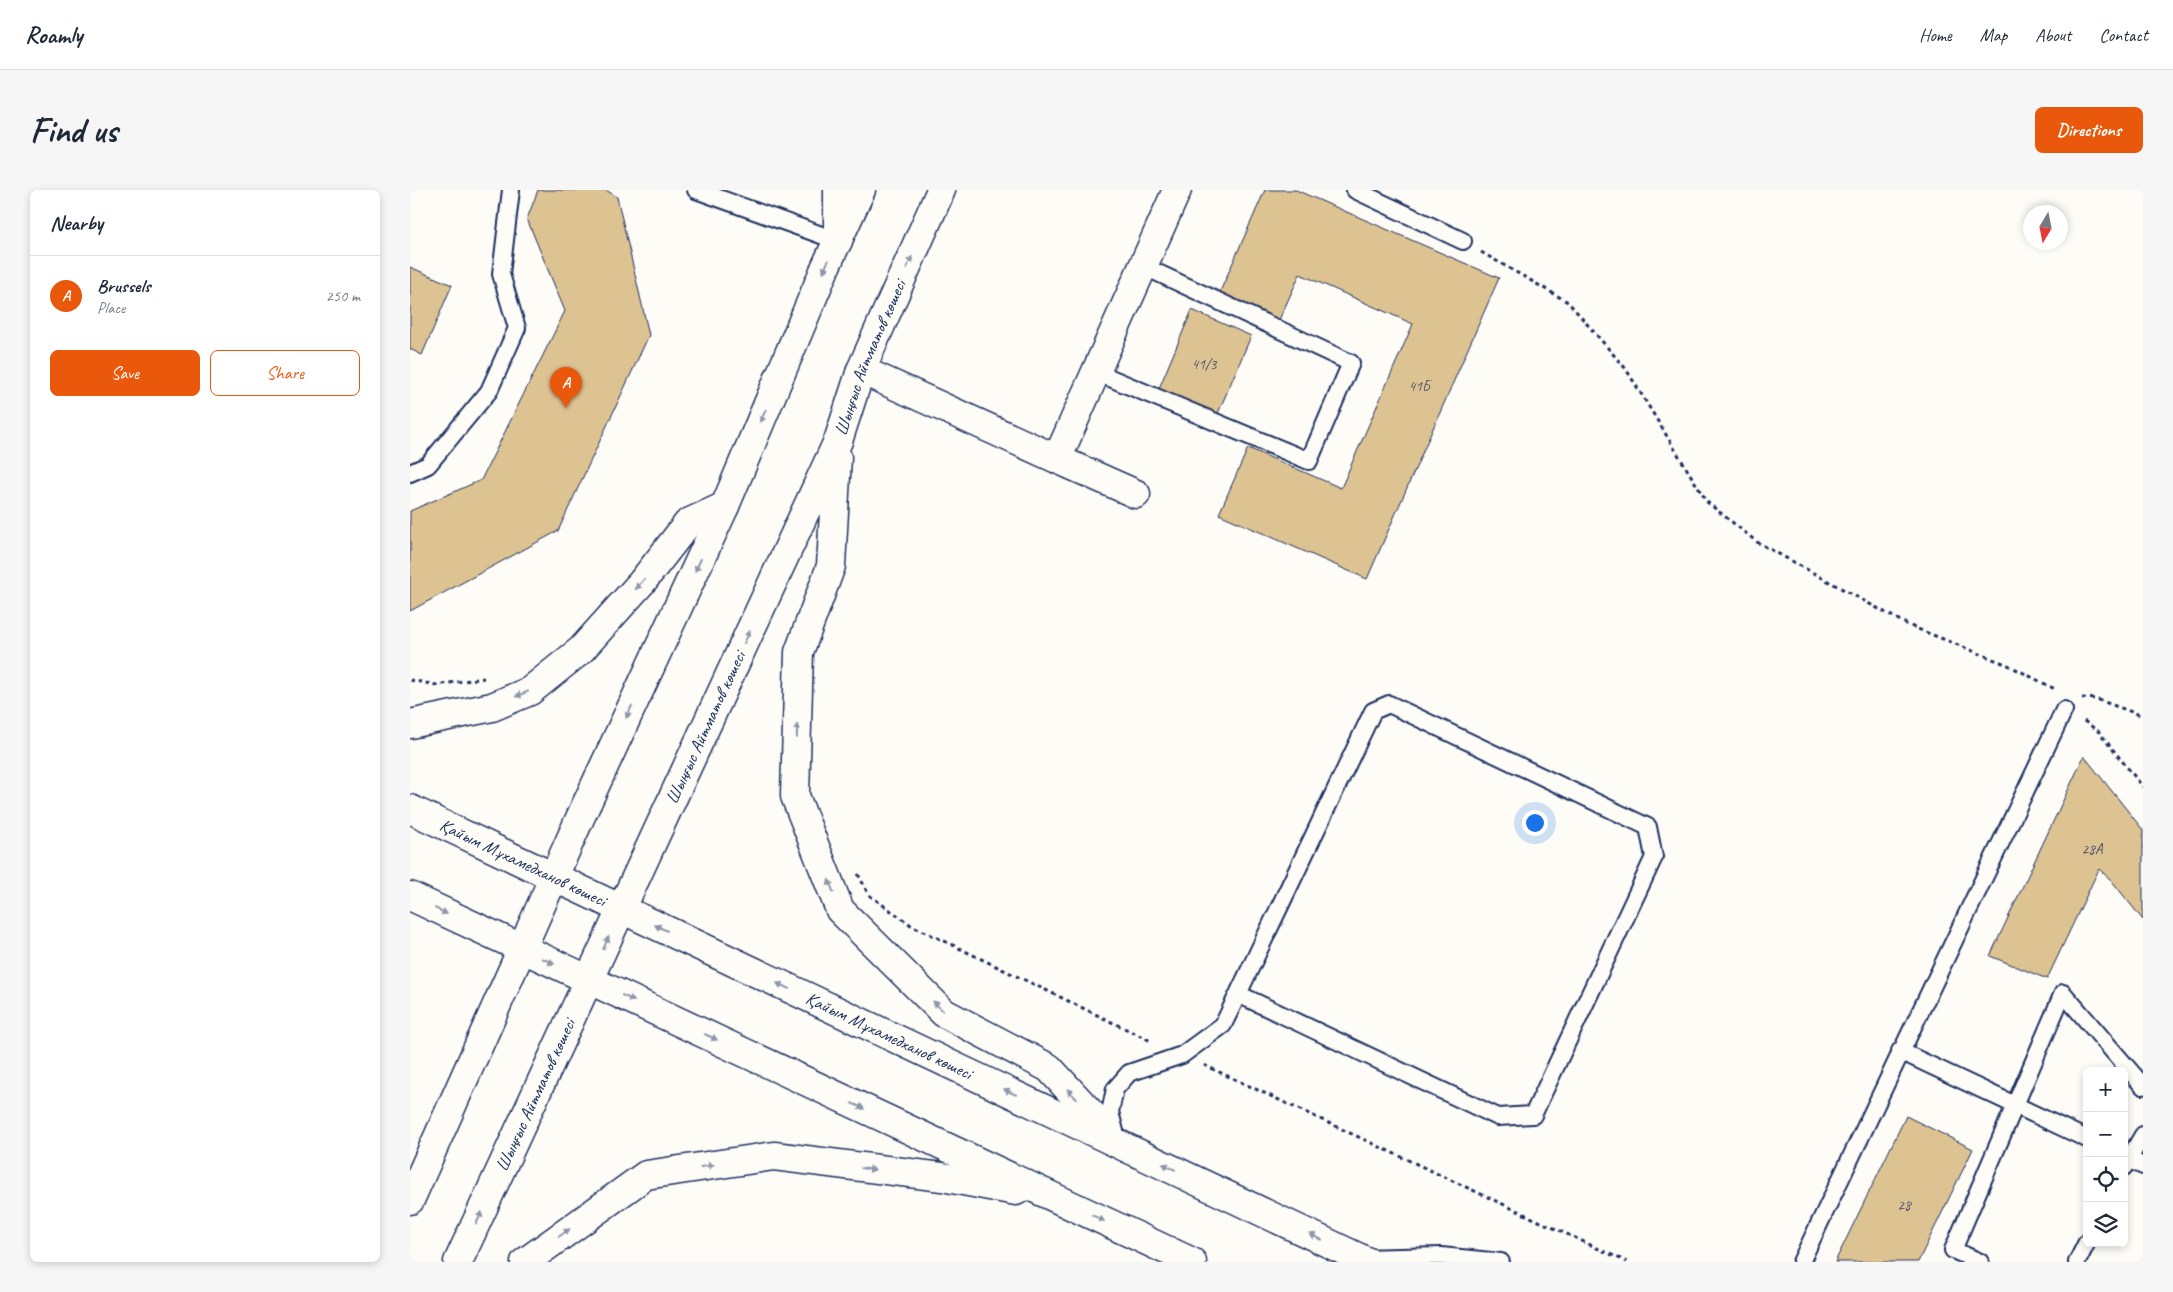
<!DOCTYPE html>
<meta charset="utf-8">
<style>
:root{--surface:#fff;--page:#f6f6f7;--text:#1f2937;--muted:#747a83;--line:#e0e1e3;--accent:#ea580c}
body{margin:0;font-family:Caveat,sans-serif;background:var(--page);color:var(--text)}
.controls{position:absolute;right:15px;bottom:15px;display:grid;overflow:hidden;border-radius:8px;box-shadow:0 2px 8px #0003}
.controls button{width:45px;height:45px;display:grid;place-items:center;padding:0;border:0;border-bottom:1px solid var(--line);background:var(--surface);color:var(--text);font:25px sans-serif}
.compass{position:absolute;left:1613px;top:15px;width:45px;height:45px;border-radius:50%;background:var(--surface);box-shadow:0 2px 8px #0003;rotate:190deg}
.you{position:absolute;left:1124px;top:632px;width:18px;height:18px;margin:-12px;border:4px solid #fff;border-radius:50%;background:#1a73e8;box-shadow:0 0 0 8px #1a73e833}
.badge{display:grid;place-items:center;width:32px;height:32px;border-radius:50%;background:var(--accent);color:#fff;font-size:16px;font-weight:700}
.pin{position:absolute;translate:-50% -41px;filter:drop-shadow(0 1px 2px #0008)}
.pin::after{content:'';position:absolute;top:26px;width:18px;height:15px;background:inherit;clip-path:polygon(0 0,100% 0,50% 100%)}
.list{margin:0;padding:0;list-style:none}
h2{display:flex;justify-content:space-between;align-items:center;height:65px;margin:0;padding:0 20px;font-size:21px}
h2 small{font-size:16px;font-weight:400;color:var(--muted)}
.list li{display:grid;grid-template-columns:32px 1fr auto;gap:15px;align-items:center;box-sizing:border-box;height:80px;padding:0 20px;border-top:1px solid var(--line)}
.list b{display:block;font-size:19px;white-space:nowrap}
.list p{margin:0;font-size:16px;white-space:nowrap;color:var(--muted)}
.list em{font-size:16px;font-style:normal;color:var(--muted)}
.actions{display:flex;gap:10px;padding:15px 20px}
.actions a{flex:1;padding:11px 0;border:1px solid var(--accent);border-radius:8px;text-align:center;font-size:18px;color:var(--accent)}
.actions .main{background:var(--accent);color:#fff}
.icon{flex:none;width:28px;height:28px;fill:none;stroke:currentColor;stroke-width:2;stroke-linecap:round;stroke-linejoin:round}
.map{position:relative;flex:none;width:1733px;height:1072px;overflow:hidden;border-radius:8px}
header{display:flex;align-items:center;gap:30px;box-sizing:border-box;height:70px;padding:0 25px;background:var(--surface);border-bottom:1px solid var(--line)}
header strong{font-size:24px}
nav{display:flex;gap:28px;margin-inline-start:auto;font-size:18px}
.intro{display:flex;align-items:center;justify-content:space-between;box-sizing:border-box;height:120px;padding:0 30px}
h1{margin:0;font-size:35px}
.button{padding:12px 22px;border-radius:8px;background:var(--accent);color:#fff;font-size:18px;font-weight:700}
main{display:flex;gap:30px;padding:0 30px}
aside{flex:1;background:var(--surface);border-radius:8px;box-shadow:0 2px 8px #0003}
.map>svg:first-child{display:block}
</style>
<header>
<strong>Roamly</strong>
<nav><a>Home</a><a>Map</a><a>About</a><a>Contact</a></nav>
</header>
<div class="intro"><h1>Find us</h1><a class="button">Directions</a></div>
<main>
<aside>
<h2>Nearby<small></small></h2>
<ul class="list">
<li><span class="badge">A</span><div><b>Brussels</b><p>Place</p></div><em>250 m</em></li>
</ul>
<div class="actions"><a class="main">Save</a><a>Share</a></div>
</aside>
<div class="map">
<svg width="1733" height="1072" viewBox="0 0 1733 1072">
<rect width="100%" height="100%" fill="#fdfcf7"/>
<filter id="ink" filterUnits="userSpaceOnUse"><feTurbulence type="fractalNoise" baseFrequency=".02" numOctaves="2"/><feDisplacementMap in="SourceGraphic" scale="10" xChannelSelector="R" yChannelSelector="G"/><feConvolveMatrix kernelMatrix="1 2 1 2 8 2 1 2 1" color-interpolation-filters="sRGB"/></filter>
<g filter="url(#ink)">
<path fill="#ddc292" stroke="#1b2f5e" d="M128 0H196L207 7 239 145 148 341 0 421V321L71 290 155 121 117 29Z
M855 0H886L1089 88 957 389 809 324 838 258 931 298 1003 134 890 84 869 130 809 104Z
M0 77 42 95 12 165 0 159Z
M782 120 841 146 806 228 747 203Z
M1674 566 1733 640V730L1702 691 1689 679 1637 789 1580 766Z
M1496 926 1563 959 1508 1072H1425Z"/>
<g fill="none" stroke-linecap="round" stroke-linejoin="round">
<g stroke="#1b2f5e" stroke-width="20">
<path id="lane" d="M286 0 428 51
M945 0 1053 51
M686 182 899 271 941 173 733 76
M0 283 18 275 79 201 107 138 91 84 101 0
M1490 861 1677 949
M706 945 700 922 705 899 719 883 772 865 813 835 828 804 963 521 979 514 1238 637 1244 667 1123 925 1088 927 828 804
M1714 967 1733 976
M1714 977 1733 945
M950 1068 1031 1066 1091 1072
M1391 1072 1654 520
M1570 1072 1543 1060 1653 803 1733 896
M1667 1072 1677 1052"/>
</g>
<g stroke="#1b2f5e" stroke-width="31">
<path id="street" d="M428 51V0
M451 180 647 269 767 0
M647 269 726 304"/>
</g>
<g stroke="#1b2f5e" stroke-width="31">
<g id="secondary">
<path d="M427 267 421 376 389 462 385 606 430 720 534 823 639 878 698 942"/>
<path d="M0 534 82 517 120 501 171 460 232 392 278 333 315 316"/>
<path id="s1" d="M0 619 958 1072"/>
<path d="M0 706 782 1072"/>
<path d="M0 1010 170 628 315 316 416 76 451 0"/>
<path id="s2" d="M48 1072 428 251 451 180 531 0"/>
<path d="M115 1072 236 985 364 966 532 987 606 1001"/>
</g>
</g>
<path stroke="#1b2f5e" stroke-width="3" stroke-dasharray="4 4" stroke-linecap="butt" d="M1071 62 1158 112 1216 179 1297 312 1347 352 1498 435 1598 475 1647 500
M0 490 26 495 74 488
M1672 508 1686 509 1733 526
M1674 531 1688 541 1733 597
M448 684 459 705 501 735 743 852
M794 875 1217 1072"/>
<use href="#lane" stroke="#fdfcf7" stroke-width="16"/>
<use href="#street" stroke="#fdfcf7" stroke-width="28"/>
<use href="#secondary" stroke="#fdfcf7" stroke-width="28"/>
</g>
<defs><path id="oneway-solid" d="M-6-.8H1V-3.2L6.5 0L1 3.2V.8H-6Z" transform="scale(1.25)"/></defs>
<g fill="#8c96aa">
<use href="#oneway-solid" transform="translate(499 73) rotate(-66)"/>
<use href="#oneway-solid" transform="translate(416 76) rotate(114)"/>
<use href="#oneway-solid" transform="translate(353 226) rotate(113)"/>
<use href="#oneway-solid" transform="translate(288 375) rotate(115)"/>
<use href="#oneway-solid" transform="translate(230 394) rotate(131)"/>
<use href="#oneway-solid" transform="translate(337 447) rotate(-65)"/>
<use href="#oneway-solid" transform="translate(112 504) rotate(157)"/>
<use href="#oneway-solid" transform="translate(219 522) rotate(115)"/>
<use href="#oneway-solid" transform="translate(387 541) rotate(-89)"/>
<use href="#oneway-solid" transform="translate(421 696) rotate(-111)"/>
<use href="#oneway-solid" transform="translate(31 721) rotate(25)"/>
<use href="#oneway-solid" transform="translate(251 738) rotate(-155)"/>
<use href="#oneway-solid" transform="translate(196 753) rotate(-66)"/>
<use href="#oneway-solid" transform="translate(138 771) rotate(25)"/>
<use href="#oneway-solid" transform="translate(373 796) rotate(-155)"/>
<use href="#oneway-solid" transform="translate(218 808) rotate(25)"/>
<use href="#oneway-solid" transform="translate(528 816) rotate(-135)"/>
<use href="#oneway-solid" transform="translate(301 847) rotate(25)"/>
<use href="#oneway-solid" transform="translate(600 902) rotate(-155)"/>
<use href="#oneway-solid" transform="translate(662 904) rotate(-133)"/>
<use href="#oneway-solid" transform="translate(448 916) rotate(25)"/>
<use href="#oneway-solid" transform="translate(297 976) rotate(-9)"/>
<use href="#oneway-solid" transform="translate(759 977) rotate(-155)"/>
<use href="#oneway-solid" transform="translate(458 979) rotate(7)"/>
<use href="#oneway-solid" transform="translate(69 1028) rotate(-65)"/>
<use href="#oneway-solid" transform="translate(688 1028) rotate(25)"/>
<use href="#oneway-solid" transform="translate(154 1043) rotate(-35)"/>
<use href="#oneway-solid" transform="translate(906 1047) rotate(-155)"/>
</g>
</g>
<g text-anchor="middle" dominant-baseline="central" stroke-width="5" stroke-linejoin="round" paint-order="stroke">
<g font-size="15" fill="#4c546b">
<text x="794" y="174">41/3</text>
<text x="1009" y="196">41Б</text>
<text x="1682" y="659">28А</text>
<text x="1494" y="1015">28</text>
</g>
<g font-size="18" fill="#1b2f5e" stroke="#fdfcf7">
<text stroke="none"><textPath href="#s2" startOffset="994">Шыңғыс Айтматов көшесі</textPath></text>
<text stroke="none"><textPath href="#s2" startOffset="589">Шыңғыс Айтматов көшесі</textPath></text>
<text stroke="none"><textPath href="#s1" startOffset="125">Қайым Мұхамедханов көшесі</textPath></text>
<text stroke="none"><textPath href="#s1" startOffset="530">Қайым Мұхамедханов көшесі</textPath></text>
<text stroke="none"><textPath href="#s2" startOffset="184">Шыңғыс Айтматов көшесі</textPath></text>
</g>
</g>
</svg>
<div class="controls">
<button>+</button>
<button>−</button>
<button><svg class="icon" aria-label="locate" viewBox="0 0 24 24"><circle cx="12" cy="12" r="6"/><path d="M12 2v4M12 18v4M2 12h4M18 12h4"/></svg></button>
<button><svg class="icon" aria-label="layers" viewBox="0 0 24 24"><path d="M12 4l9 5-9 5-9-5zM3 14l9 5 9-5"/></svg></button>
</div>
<svg class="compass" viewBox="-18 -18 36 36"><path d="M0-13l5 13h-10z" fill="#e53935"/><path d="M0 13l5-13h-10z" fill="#747a83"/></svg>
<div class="you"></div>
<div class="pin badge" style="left:156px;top:218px">A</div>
</div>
</main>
